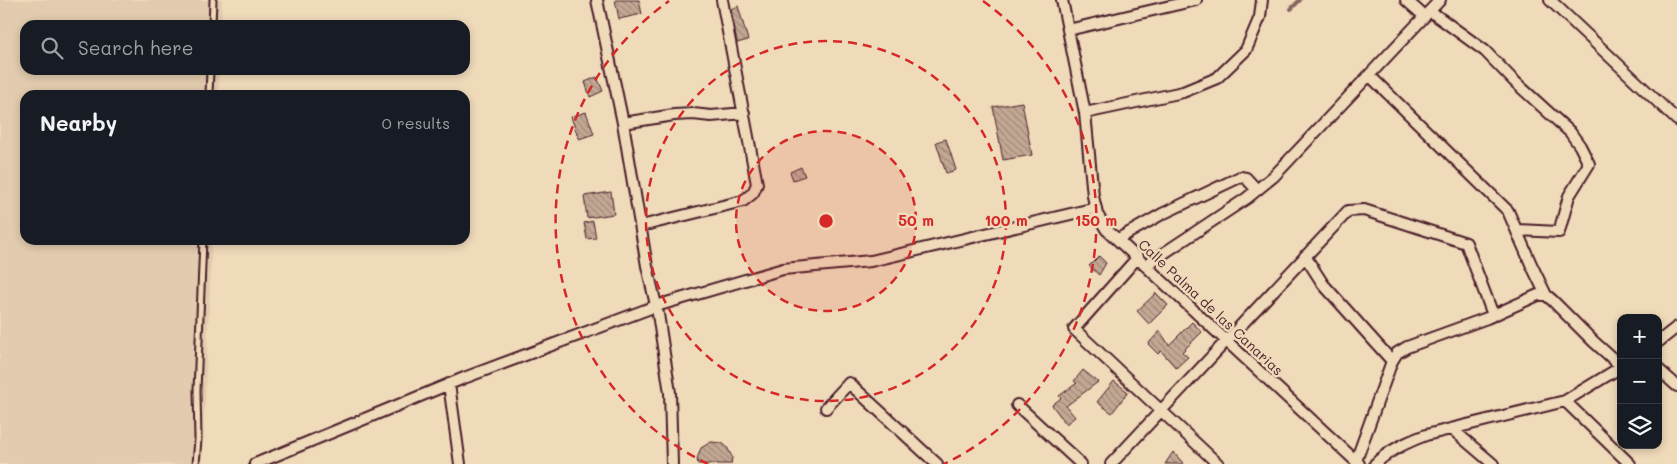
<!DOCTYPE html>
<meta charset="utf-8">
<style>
:root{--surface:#171b24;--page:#20242c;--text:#f1f3f6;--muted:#9ea1a6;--line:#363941}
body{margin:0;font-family:Mali,sans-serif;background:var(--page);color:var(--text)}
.controls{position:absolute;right:15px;bottom:15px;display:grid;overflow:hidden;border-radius:10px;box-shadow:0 2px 8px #0003}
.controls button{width:45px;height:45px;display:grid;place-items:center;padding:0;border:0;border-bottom:1px solid var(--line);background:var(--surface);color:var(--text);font:25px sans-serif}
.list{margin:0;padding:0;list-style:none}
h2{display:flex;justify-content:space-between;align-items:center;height:65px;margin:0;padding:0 20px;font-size:21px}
h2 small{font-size:16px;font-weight:400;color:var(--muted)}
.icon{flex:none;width:28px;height:28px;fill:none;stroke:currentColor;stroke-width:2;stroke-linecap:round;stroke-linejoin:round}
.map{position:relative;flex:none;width:1677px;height:464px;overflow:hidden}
.search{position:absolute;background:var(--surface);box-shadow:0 2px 8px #0003;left:20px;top:20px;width:450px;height:55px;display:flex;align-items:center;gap:12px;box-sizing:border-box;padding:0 18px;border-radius:15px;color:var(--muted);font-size:19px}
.panel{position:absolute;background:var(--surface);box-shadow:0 2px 8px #0003;left:20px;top:90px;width:450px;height:155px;border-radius:15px}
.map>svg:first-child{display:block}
</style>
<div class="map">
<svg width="1677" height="464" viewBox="0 0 1677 464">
<defs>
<pattern id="building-back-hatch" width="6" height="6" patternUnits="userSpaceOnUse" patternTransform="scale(1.25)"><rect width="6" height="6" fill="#c3a994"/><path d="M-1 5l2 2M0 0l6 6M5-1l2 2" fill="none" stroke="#a08979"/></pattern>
</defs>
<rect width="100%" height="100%" fill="#efdab9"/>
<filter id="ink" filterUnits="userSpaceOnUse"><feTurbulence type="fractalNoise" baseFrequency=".02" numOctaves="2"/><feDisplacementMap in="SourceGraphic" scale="10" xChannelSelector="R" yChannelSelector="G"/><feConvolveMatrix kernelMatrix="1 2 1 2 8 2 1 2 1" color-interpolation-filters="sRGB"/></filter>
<g filter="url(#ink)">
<path fill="#e2cbae" d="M0 0H222L221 25H25V70H219L218 95H25V240H212L202 464H0Z"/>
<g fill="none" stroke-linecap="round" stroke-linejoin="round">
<path stroke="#896660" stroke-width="4" d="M1291 9 1300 0"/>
</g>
<path fill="url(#building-back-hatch)" stroke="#4a1f2b" d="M615 0H639L642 14 619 19Z
M738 6 748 40 737 43 731 9Z
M597 77 603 91 590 97 585 82Z
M1022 102 1032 155 1003 160 993 107Z
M586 112 594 134 579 139 571 117Z
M946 139 956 170 946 173 936 142Z
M801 167 805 176 793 180 790 172Z
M611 192 614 214 587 218 584 196Z
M593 221 596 238 587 239 584 223Z
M1099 256 1106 263 1099 275 1089 266Z
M1156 293 1168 305 1149 324 1137 311Z
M1192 322 1202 332 1182 352 1188 357 1176 368 1161 351 1158 354 1148 344 1160 331 1169 345Z
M1083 370 1098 382 1066 406 1075 417 1066 424 1052 405 1061 398 1059 396 1077 383 1074 381Z
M1114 381 1128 392 1112 413 1097 402Z
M711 442 722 443 727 447 732 457 731 464H698L697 459 701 448Z
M1173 452 1184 464H1165Z"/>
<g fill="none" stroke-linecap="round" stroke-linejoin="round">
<g stroke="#4a1f2b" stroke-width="9">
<path id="service" d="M212 25 213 0
M209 95 210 70
M196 464 198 439 197 391 203 240"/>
</g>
<g stroke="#4a1f2b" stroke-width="14">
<path id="minor" d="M597 0 623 123 647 266 658 314 670 393 672 464
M1062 0 1085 113 1093 196 1097 214 1106 229 1359 464
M1406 0 1424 16
M1550 0 1677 120
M1430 11 1485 51 1514 81 1570 132 1580 146 1589 164 1569 196 1559 232 1518 230
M1068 30 1196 0
M1369 75 1508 211 1531 264 1546 295
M1085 113 1183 92 1217 78 1246 50 1260 17 1262 0
M623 123 674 115 693 114 711 116 744 113
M641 226 743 201 753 193 757 184 722 0
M1118 239 1162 214 1240 177 1246 178 1257 190
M1305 256 1323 284 1392 361
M1138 257 1074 329 1218 464
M1146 265 1247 198 1274 176 1440 0
M1658 342 1677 327
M1658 369 1677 386
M449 384 460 464
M1565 401 1630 464
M1017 405 1081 464
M826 408 849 383 937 464
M1452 429 1493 464
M1356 461 1392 361 1397 353 1407 347 1487 318 1538 295H1546L1552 300 1594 342 1621 366
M255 464 464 378 656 306 783 269 871 261 1096 208
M1111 464 1348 211 1364 210 1466 243 1493 315
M1375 464C1389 450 1407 442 1426 435L1565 401 1621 367"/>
</g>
<use href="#service" stroke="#efdab9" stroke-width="5"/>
<use href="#minor" stroke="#efdab9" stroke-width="10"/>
</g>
</g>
<circle cx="826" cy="221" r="90" fill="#d62828" fill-opacity=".12"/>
<g fill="none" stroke="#d62828" stroke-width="2.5" stroke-dasharray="9 6">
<circle cx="826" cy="221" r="90"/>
<circle cx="826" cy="221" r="180"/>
<path d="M708 464A270 270 0 0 1 669 1M983 1A270 270 0 0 1 944 464"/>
</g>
<g text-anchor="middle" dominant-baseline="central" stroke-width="5" stroke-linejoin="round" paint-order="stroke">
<g font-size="14" fill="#4a1f2b" stroke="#efdab9">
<text transform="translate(1211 307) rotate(43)">Calle Palma de las Canarias</text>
</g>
</g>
<circle cx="826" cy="221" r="8" fill="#d62828" stroke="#efdab9" stroke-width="2.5"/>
<g font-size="15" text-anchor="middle" font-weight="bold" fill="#d62828" stroke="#efdab9" stroke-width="5" stroke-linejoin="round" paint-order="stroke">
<text x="916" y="226">50 m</text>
<text x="1006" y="226">100 m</text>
<text x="1096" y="226">150 m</text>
</g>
</svg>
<div class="controls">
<button>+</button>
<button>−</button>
<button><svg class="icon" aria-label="layers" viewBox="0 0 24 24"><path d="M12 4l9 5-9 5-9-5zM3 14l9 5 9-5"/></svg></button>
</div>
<div class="search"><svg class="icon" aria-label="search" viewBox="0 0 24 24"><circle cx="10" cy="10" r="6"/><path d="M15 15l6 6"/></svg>Search here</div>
<section class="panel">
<h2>Nearby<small>0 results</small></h2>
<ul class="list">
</ul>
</section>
</div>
